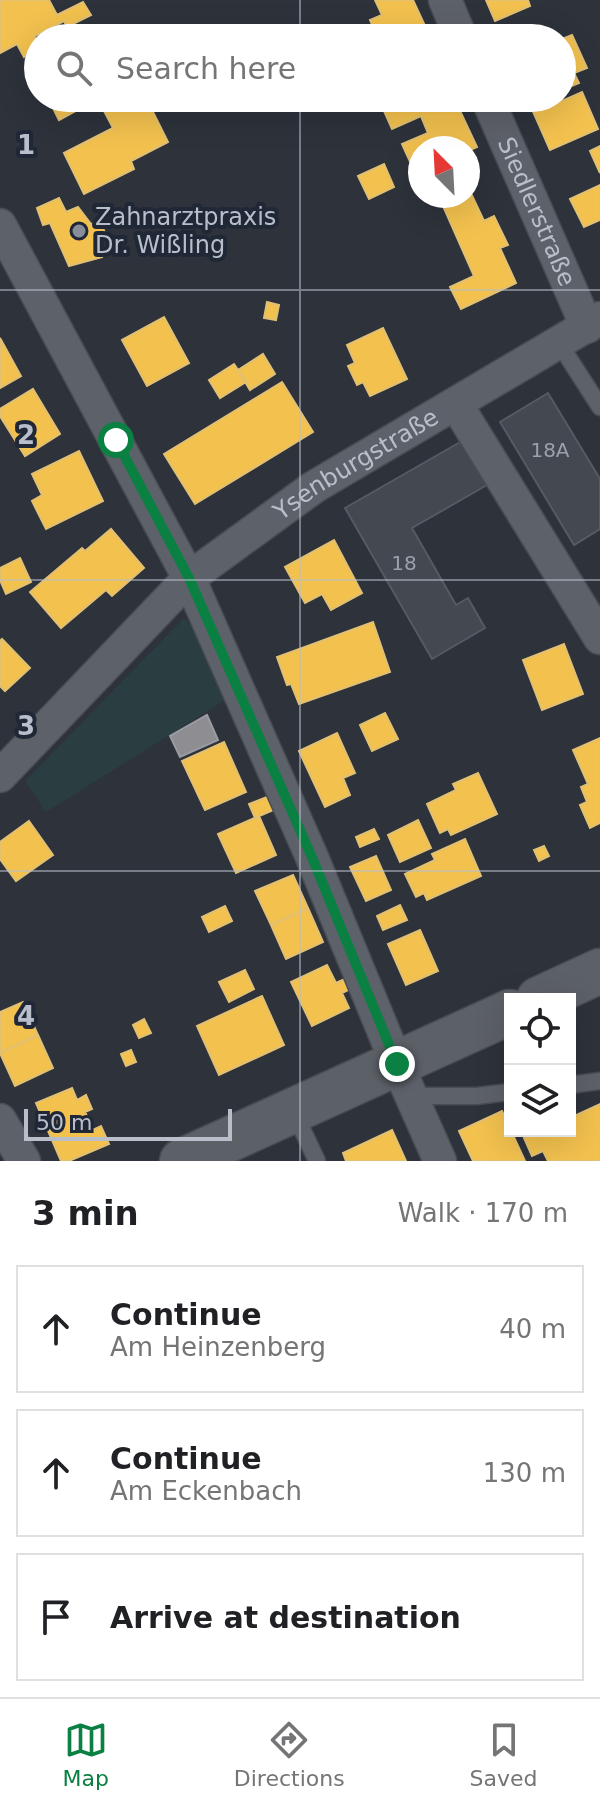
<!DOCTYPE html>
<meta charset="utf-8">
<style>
:root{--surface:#fff;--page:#f6f6f6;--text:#202124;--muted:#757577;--line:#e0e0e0;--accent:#0b8043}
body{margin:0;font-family:"DejaVu Sans",sans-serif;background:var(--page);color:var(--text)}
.controls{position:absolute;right:24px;bottom:24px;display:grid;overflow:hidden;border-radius:0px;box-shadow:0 8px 32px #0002}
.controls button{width:72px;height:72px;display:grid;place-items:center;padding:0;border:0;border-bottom:2px solid var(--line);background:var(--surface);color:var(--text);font:40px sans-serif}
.compass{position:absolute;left:408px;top:136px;width:72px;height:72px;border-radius:50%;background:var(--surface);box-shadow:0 8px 32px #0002;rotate:336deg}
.scale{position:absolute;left:24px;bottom:20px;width:208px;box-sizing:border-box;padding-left:8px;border:4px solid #b8bfcb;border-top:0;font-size:22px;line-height:28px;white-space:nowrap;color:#b8bfcb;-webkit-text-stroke:6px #202837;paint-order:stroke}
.stop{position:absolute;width:24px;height:24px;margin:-18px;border:6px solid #0b8043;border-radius:50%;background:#fff}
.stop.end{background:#0b8043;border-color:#fff;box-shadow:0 2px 8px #0008}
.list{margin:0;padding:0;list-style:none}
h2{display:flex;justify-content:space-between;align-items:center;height:104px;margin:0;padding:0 32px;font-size:34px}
h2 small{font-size:26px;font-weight:400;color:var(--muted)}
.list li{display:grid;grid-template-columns:52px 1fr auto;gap:24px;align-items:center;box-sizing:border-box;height:128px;margin:0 16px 16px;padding:0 16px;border:2px solid var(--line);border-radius:0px}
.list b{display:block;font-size:30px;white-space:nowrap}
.list p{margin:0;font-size:26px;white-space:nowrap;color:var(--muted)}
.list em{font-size:26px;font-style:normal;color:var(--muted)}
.icon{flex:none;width:44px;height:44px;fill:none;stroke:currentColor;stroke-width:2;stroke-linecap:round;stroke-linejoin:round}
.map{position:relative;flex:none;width:600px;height:1161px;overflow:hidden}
.search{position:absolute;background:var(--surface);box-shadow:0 8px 32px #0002;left:24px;right:24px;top:24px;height:88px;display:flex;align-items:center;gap:20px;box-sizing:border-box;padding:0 28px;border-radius:44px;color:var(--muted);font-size:30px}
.sheet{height:536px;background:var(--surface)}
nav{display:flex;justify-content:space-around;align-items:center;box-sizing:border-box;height:112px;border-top:2px solid var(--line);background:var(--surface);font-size:22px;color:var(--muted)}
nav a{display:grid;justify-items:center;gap:4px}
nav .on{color:var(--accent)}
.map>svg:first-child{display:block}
</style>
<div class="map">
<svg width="600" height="1161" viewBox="0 0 600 1161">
<rect width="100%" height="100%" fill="#2d323b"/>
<path fill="#2a3d41" d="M184 618 202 636 232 696 46 812 25 781Z"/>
<path fill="#f2c14e" stroke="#e1c074" stroke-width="2" d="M0 0H49L57 15 83 2 91 15 67 27 64 21 35 36 38 49 24 57 17 44 0 53Z
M375 0H413L426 28 403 38H378L370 20 382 15Z
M486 0H528L530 6 495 21Z
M572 35 587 68 574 73 579 83 562 90V39Z
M582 92 598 129 550 150 527 98H561L562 101Z
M48 98H99L59 120Z
M129 98H146L168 142 131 161 134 169 84 194 64 153 113 128 104 111Z
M413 98H454L477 147 468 151V148H420V173L416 175 402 144 428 133 421 116 392 129 384 111Z
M600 146V173L590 151Z
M384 164 394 187 369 199 358 176Z
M600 185V220L584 227 570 199Z
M468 187 484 221 494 216 508 245 500 248 516 283 461 309 450 287 474 276 439 197 468 196Z
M59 198 66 212 78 207 91 224 101 222 106 236 98 240 102 257 69 266 50 223 43 225 37 208Z
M267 302 279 305 276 320 264 318Z
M164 317 189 363 147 386 122 340Z
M383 328 407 379 370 396 363 382 357 385 348 366 355 363 347 345Z
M0 338 21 376 0 388Z
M263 354 275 374 250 390 238 370Z
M234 364 246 382 220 398 209 380Z
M282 382 313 432 195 504 164 454Z
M33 389 60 434 25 456 0 416V409Z
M79 451 103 501 46 529 32 501 42 495 32 474Z
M111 529 144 568 112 596 106 590 61 628 30 592 82 548 85 551Z
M334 540 362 593 331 610 322 594 305 603 285 567Z
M20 558 31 582 6 594 0 580V568Z
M373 622 390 672 299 704 291 684 287 685 277 657Z
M2 639 30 668 5 691 0 686V641Z
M564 644 583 694 542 710 523 660Z
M385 713 398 739 372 751 360 725Z
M337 733 355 773 343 778 350 795 325 807 299 751Z
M600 738V823L590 828 580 805 587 802 581 787 588 784 573 750Z
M224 742 246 792 205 810 182 761Z
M478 773 497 814 451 835 448 829 440 833 427 804 456 790 453 784Z
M272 795 278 808 255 818 249 804Z
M259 816 276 855 236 873 218 834Z
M418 820 431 848 400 862 388 835Z
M29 821 53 855 16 881 0 859V842Z
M374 829 379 839 360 847 356 837Z
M465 839 481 876 427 900 424 893 416 897 405 874 435 860 432 854Z
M544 846 549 856 539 861 534 850Z
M376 856 391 890 366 901 350 867Z
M293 875 308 908 271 925 255 891Z
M400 905 407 920 383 930 377 916Z
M225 906 232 921 209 932 202 917Z
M308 908 323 942 286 959 271 925Z
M420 930 438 971 406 985 388 944Z
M327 965 336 983 351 976 356 986 342 993 349 1008 312 1026 291 982Z
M245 970 254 989 229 1002 219 982Z
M262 996 284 1045 219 1075 197 1026Z
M23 1002 38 1035 0 1053V1012Z
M144 1019 151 1033 139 1038 133 1025Z
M38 1035 53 1068 15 1086 0 1053Z
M131 1050 136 1062 126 1066 121 1054Z
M72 1088 77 1100 86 1095 92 1109 85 1112 93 1130 101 1126 109 1144 69 1161H61L36 1103Z
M600 1104V1161H548L543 1151 532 1156 524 1138 540 1131H570V1118Z
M502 1111 525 1161H473L459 1131Z
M392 1130 406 1161H346L343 1153Z"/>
<path fill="#8d8d92" stroke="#9a9ca3" stroke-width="2" d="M207 715 218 740 180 757 170 736Z"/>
<path fill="#444850" stroke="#555a63" stroke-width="2" d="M548 393 600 479V529L574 545 500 422Z
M462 441 487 485 412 528 456 605 468 598 485 628 432 659 345 508Z"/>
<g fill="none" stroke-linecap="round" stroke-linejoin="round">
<g stroke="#494d53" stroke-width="19">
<path id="service" d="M559 343 600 407
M570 1085 600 1081
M411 1096H477L510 1092
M294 1112 317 1161"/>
</g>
<g stroke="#494d53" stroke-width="35">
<g id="minor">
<path d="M445 0 461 38"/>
<path id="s1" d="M487 98 587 327"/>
<path d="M0 225 189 578 311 855 397 1064 440 1161"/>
<path d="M456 404 600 638"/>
<path id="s2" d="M0 776 189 578 314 487 600 318"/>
<path d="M0 1120 24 1161"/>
</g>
</g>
<g stroke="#494d53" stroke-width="47">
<path id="secondary" d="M539 999 600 971
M182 1161 510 1012"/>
</g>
<use href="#service" stroke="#5d6169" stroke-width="16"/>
<use href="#minor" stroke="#5d6169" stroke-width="32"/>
<use href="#secondary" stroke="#5c6067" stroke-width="44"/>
</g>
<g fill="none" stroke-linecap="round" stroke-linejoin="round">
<path stroke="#0b8043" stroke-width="10" d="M116 440 189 578 311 855 397 1064"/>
</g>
<path fill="none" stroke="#b8bfcb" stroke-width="2" stroke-opacity="0.55" d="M300 0V38M300 98V1161M0 290H600M0 580H600M0 871H600"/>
<circle fill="#878e99" stroke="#202837" stroke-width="3" cx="79" cy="231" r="8"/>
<g text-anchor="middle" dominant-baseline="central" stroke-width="8" stroke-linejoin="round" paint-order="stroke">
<g font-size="20" fill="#9ba1ac">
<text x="550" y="450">18A</text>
<text x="404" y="563">18</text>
</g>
<g font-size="24" fill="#b8bfcb" stroke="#202837">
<text stroke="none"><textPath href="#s1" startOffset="124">Siedlerstraße</textPath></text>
<text stroke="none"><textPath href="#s2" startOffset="476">Ysenburgstraße</textPath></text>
</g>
<g font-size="24" fill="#b8bfcb" stroke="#202837" text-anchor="start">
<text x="95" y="217">Zahnarztpraxis<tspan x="95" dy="28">Dr. Wißling</tspan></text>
</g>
</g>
<g font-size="26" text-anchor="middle" font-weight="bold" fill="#b8bfcb" stroke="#202837" stroke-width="8" stroke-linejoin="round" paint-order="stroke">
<text x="26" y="154">1</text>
<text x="26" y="444">2</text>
<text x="26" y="735">3</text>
<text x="26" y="1025">4</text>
</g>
</svg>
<div class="controls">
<button><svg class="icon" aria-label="locate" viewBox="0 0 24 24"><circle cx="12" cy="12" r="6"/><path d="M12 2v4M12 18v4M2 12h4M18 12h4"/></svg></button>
<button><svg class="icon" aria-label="layers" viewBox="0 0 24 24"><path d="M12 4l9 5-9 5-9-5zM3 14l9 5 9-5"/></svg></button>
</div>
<svg class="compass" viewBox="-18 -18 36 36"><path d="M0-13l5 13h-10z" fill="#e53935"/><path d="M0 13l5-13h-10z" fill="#757577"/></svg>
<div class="scale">50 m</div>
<div class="stop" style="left:116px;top:440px"></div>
<div class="stop end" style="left:397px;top:1064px"></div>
<div class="search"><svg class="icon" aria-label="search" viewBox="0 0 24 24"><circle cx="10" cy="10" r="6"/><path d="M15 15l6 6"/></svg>Search here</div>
</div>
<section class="sheet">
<h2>3 min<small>Walk · 170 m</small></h2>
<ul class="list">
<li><svg class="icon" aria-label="ahead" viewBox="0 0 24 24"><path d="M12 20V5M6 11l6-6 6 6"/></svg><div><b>Continue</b><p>Am Heinzenberg</p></div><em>40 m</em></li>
<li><svg class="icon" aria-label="ahead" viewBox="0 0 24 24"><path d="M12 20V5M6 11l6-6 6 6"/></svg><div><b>Continue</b><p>Am Eckenbach</p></div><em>130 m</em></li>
<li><svg class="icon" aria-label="arrive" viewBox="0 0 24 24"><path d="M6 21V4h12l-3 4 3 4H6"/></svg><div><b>Arrive at destination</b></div></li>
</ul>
</section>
<nav>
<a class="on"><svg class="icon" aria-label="map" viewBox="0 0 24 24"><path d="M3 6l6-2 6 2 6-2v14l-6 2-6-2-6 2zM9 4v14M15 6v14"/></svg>Map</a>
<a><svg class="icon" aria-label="directions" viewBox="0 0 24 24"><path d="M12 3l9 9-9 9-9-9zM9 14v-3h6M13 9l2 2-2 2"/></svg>Directions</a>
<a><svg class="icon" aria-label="saved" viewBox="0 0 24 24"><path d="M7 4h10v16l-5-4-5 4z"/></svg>Saved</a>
</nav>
